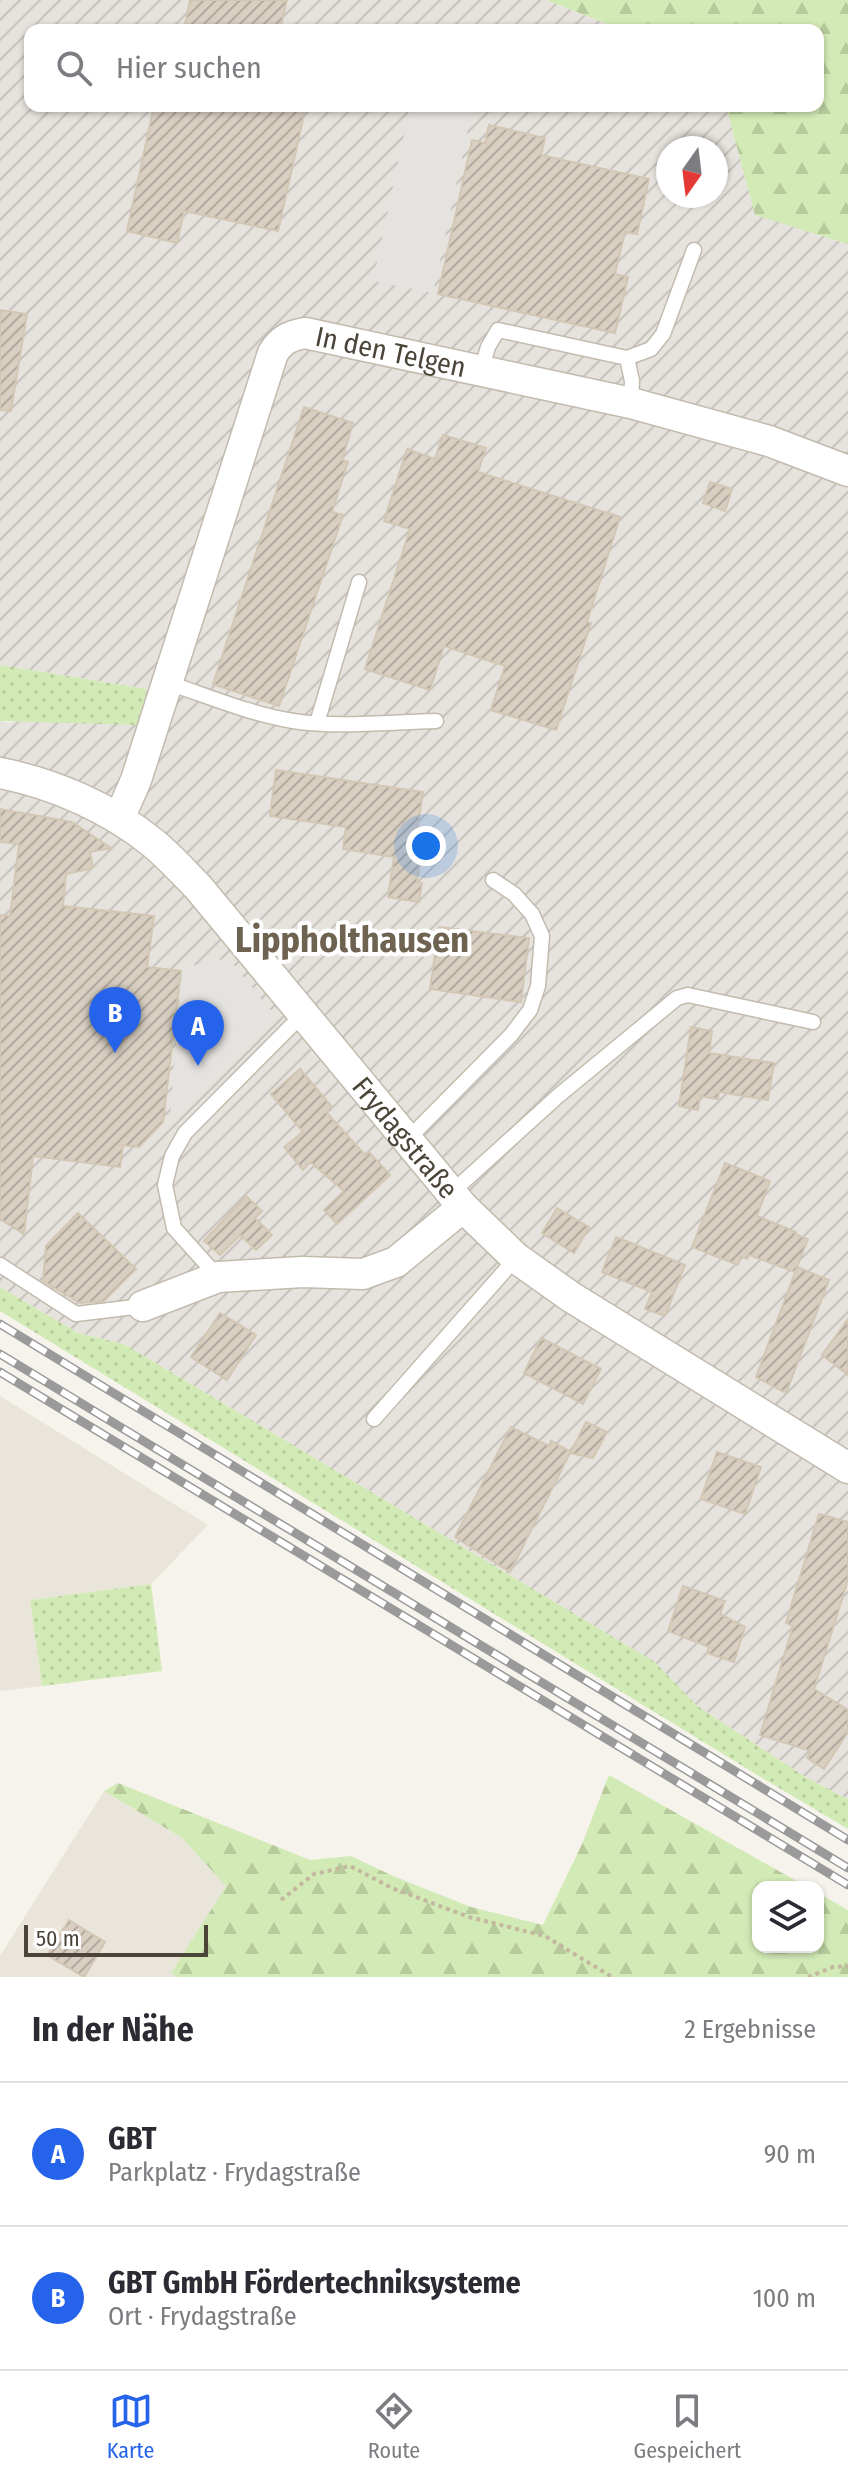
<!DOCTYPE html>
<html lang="de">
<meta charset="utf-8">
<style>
:root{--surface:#fff;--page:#f7f7f7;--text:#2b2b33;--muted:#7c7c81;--line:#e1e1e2;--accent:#2563eb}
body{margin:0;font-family:"Fira Sans Condensed",sans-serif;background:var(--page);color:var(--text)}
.controls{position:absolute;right:24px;bottom:24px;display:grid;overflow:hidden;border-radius:16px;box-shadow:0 2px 6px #0004}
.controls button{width:72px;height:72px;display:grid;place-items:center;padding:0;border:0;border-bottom:2px solid var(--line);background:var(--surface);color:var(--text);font:40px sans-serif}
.compass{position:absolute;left:656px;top:136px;width:72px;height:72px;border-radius:50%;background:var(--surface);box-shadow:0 2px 6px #0004;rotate:194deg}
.scale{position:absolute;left:24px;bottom:20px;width:184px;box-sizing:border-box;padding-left:8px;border:4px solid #4b4439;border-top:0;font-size:22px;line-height:28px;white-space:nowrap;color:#4b4439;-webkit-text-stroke:6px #fff;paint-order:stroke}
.you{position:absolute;left:426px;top:846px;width:28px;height:28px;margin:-20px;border:6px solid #fff;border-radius:50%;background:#1a73e8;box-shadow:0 0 0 12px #1a73e833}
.badge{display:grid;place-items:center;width:52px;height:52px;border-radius:50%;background:var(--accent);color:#fff;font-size:26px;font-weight:700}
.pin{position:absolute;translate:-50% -66px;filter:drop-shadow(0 2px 4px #0008)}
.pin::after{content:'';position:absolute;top:42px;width:28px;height:24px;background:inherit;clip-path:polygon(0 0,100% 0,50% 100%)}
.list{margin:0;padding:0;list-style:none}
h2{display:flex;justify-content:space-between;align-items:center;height:104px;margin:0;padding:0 32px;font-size:34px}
h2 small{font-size:26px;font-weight:400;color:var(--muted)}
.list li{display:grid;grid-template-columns:52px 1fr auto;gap:24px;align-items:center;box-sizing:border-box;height:144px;padding:0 32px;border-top:2px solid var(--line)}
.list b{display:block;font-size:30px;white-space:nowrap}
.list p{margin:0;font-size:26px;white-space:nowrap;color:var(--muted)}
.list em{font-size:26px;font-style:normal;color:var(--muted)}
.icon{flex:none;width:44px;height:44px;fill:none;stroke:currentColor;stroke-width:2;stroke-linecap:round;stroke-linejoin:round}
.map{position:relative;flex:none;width:848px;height:1977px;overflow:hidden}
.search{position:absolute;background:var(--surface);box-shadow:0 2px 6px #0004;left:24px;right:24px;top:24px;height:88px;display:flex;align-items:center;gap:20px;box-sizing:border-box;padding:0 28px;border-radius:16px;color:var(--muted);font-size:30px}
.sheet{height:392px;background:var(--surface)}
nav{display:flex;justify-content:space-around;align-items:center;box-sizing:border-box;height:112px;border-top:2px solid var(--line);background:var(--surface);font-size:22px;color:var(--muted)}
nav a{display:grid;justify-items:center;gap:4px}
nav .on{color:var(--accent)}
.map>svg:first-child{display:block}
</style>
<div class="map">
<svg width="848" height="1977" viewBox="0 0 848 1977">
<defs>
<pattern id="industrial-furrows" width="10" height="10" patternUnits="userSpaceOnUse" patternTransform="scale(2)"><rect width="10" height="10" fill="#e6e2dd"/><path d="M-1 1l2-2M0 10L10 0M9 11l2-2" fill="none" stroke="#c7c3be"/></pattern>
<pattern id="grass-dots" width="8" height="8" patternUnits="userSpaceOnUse" patternTransform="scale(2)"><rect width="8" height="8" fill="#d2eab5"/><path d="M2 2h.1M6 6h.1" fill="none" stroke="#b6ca9c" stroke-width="1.8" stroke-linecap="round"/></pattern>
<pattern id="forest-firs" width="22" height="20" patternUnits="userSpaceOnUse" patternTransform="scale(2)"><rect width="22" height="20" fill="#d2eab5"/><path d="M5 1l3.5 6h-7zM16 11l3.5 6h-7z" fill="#b6ca9c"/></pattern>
<pattern id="building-hatch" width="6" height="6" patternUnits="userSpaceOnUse" patternTransform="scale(2)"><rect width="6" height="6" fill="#d8cfc1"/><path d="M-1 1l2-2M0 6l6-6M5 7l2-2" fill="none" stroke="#b1aa9e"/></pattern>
</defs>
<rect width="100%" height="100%" fill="#f6f3ec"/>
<path fill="#eae5da" d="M0 1396 208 1525 151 1584 30 1600 42 1686 0 1691Z
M104 1791 182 1838 226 1886 172 1972 178 1977H0V1956Z"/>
<path fill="url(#industrial-furrows)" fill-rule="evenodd" d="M0 0H546L623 30H30V106H726L755 214 848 244V1799L807 1778 696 1705 655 1662 124 1344 78 1333 0 1287V721L10 723 147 689 0 665ZM668 148H716V196H668Z"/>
<path fill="url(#grass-dots)" d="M0 665 147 689 137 725 0 721Z
M0 1287 78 1333 124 1344 655 1662 696 1705 807 1778 848 1799V1829L754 1773 0 1311Z
M151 1584 162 1671 42 1686 30 1600Z"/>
<path fill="url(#forest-firs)" d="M546 0H848V244L755 215 726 106H818V30H623Z
M609 1775 807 1887H758V1947H818V1893L848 1910V1977H178L171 1973 226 1886 182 1838 104 1791 118 1783 310 1860 351 1856 393 1876 471 1907 543 1925 582 1844Z"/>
<path fill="#e5e3e0" d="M410 106H473L433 293 373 281Z
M228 958 274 1014 170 1117 182 968Z"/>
<path fill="url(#building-hatch)" stroke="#d3c7b4" stroke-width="2" d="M190 0H287L280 30H184Z
M154 106H306L278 231 184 211 177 243 127 231Z
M489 125 545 138 541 155 649 179 637 234 625 232 615 274 628 277 615 333 438 294 472 140 485 143Z
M0 310 27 314 11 411 0 410Z
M304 407 353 423 342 460 348 462 332 512 343 515 279 706 213 684Z
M443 435 486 448 478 472 620 517 587 622 591 623 556 730 491 710 505 666 444 646 430 690 365 669 410 529 384 521 407 449 435 459Z
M710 482 732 489 725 511 703 503Z
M276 770 423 792 416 837 424 838 417 882 422 883 419 902 388 897 394 857 343 849 346 827 270 816Z
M0 809 72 822 111 848 90 852 93 868 66 874 63 906 154 916 147 967 181 971 163 1122 139 1147 123 1145 120 1167 33 1156 24 1234 0 1219V915L10 916 19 844 0 842Z
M439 927 529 938 521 1002 430 989Z
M691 1027 712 1031 709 1053 774 1063 768 1100 719 1092 718 1099 700 1096 698 1110 679 1106Z
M300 1069 332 1107 326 1112 366 1156 369 1152 390 1175 337 1224 324 1210 344 1191 310 1162 303 1170 284 1147 303 1132 271 1094Z
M725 1163 770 1181 757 1216 796 1232 795 1234 808 1239 795 1272 749 1255 747 1259 741 1256 738 1265 692 1247Z
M246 1196 262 1211 255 1218 272 1235 256 1250 240 1235 220 1255 204 1241Z
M557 1208 589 1227 574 1253 542 1233Z
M78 1213 136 1269 104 1301 80 1303 43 1281 46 1246Z
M616 1237 685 1265 665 1316 645 1309 652 1292 602 1272Z
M797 1267 829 1280 786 1393 756 1377Z
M220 1313 256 1335 227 1380 191 1357Z
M848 1319V1375L822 1355Z
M541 1338 601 1369 583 1404 524 1373Z
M586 1422 607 1432 593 1458 570 1453 510 1572 455 1537 511 1427 549 1446 551 1441 571 1452Z
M717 1452 761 1467 745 1514 701 1499Z
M819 1514 848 1522V1580L814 1689 848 1710V1732L824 1769 807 1758 811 1751 760 1735 793 1626 786 1623Z
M683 1586 725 1601 720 1614 745 1627 734 1662 707 1653 709 1647 668 1631Z
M69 1920 105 1942 84 1977 47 1955Z"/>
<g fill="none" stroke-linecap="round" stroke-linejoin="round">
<g stroke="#c2bbae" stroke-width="17">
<path id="lane" d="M627 358 651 349 663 334 694 250
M481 371 488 347 498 330 627 358 632 381 631 403
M168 683C208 696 250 714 293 721 336 728 391 722 436 721
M317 723 359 582
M408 1139 511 1035 530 1010 538 986 542 936 532 914 514 894 493 880
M451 1193 558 1096 677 998 688 995 813 1022
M0 1265 76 1314 143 1306
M218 1277 174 1228 165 1185 172 1156 185 1133 304 1013
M374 1419 516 1258"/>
</g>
<g stroke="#c2bbae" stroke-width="33">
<g id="street">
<path id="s1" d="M0 773C55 784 110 808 153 843 169 856 184 873 198 887L463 1207 516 1258 571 1297 848 1468"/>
<path id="s2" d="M119 819 136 780 273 353C281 340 289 336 305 333L631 403 769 441 848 471"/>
<path d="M143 1306 218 1277 303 1272 363 1274 396 1262 463 1207"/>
</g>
</g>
<path stroke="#c4b79f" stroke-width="4" stroke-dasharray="4 4" stroke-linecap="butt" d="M281 1900 314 1874 350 1866 392 1888 469 1917 545 1936 612 1977
M808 1977 833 1967 848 1966"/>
<use href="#lane" stroke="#fff" stroke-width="14"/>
<use href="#street" stroke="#fff" stroke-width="30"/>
<g stroke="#9a9a9a" stroke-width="9">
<path id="rail" d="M0 1324 848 1840
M0 1354 848 1868
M0 1372 848 1885"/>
</g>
<use href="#rail" stroke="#fff" stroke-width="6" stroke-dasharray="18" stroke-linecap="butt"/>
</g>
<g text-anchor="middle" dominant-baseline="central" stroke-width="8" stroke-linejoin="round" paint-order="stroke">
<g font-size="28" fill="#4b4439" stroke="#fff">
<text stroke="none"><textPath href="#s2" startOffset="618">In den Telgen</textPath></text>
<text stroke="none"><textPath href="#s1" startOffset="558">Frydagstraße</textPath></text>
</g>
<g font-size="36" font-weight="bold" fill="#6e6250" stroke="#fff">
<text x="352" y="940">Lippholthausen</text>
</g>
</g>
</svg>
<div class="controls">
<button><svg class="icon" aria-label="layers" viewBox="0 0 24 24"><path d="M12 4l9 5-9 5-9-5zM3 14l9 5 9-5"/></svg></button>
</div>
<svg class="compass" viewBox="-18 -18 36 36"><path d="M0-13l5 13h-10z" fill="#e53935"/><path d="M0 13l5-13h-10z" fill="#7c7c81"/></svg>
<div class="scale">50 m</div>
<div class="you"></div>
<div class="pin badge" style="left:198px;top:1066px">A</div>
<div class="pin badge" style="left:115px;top:1053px">B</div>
<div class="search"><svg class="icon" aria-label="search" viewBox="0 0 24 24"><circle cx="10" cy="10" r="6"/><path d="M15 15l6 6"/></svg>Hier suchen</div>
</div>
<section class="sheet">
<h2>In der Nähe<small>2 Ergebnisse</small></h2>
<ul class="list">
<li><span class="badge">A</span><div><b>GBT</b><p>Parkplatz · Frydagstraße</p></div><em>90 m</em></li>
<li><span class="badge">B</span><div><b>GBT GmbH Fördertechniksysteme</b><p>Ort · Frydagstraße</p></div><em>100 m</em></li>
</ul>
</section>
<nav>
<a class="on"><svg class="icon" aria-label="map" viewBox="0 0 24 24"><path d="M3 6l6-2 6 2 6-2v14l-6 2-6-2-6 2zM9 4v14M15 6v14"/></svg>Karte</a>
<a><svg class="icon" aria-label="directions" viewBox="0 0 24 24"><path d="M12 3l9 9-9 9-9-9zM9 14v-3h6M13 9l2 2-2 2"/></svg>Route</a>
<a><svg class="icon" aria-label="saved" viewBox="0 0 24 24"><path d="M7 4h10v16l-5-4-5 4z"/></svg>Gespeichert</a>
</nav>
